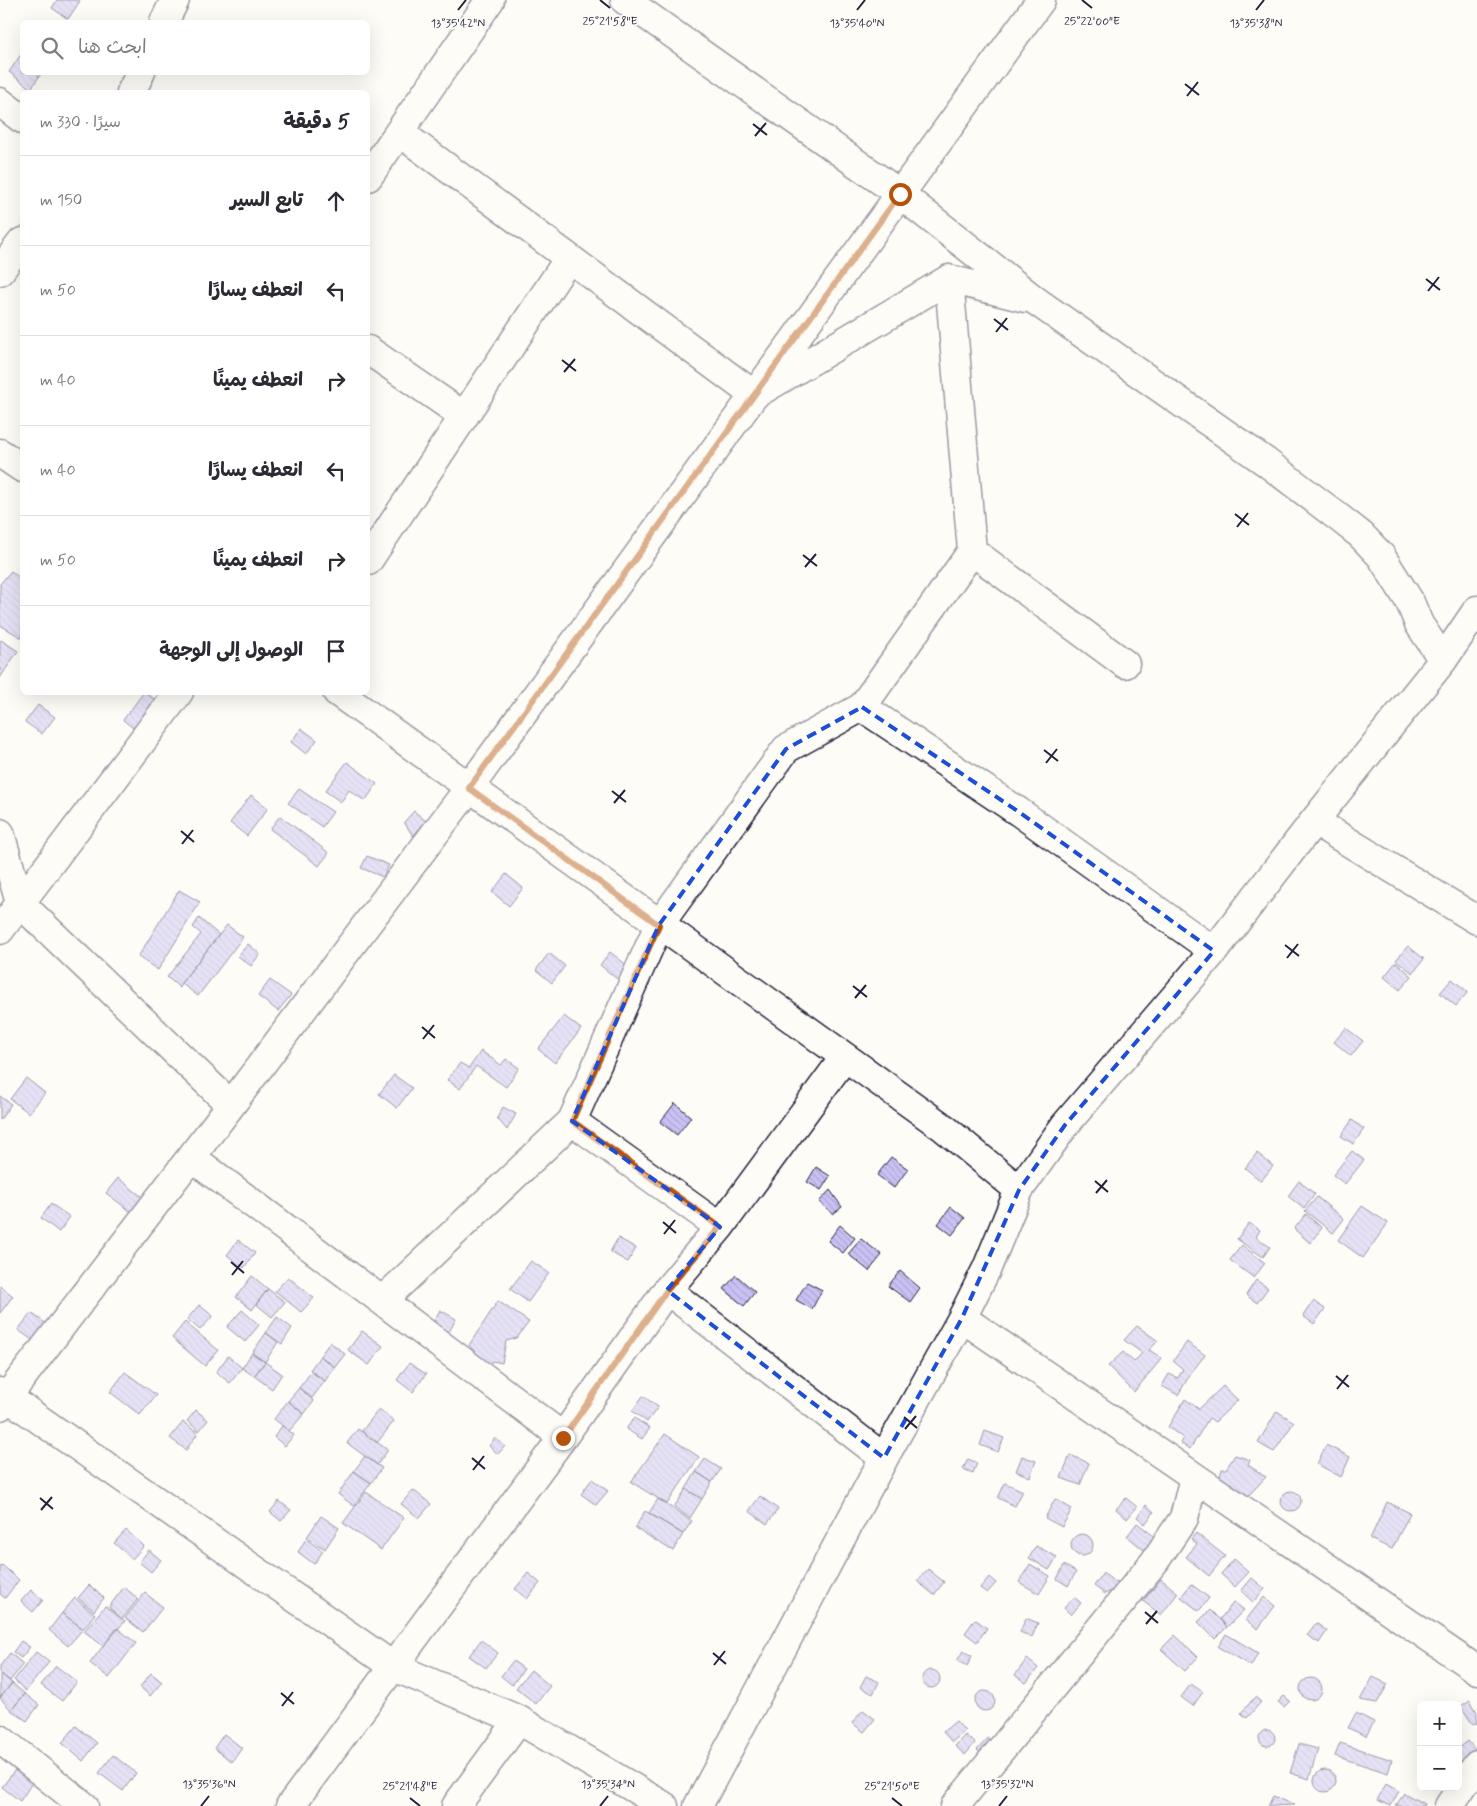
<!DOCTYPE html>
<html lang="ar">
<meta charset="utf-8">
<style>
:root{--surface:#fff;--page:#f2f2f3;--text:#2b2b33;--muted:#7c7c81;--line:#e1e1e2}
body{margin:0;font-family:Mynerve,"Playpen Sans Arabic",sans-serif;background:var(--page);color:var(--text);direction:rtl}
.controls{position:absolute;right:15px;bottom:15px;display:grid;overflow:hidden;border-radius:8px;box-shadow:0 5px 20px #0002}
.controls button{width:45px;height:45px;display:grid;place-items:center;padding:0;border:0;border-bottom:1px solid var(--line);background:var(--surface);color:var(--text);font:25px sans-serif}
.stop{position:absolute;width:15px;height:15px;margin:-11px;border:4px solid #b45309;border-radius:50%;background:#fff}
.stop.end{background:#b45309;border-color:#fff;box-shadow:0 1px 5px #0008}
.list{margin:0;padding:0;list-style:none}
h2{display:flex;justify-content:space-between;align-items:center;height:65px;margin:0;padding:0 20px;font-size:21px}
h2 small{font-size:16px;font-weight:400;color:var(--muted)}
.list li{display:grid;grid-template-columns:32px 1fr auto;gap:15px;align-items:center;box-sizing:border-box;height:90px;padding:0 20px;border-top:1px solid var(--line)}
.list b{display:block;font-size:19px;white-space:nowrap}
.list em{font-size:16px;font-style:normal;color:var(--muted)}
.icon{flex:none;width:28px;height:28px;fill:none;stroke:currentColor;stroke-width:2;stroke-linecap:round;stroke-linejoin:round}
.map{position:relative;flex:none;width:1477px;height:1806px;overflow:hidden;direction:ltr}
.search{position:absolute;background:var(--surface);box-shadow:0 5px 20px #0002;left:20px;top:20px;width:350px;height:55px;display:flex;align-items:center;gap:12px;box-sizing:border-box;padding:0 18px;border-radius:8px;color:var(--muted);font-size:19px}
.panel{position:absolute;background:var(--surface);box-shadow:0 5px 20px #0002;left:20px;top:90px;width:350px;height:605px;border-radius:8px;direction:rtl}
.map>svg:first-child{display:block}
</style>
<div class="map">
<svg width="1477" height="1806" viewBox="0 0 1477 1806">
<defs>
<pattern id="building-back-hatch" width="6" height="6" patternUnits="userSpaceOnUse" patternTransform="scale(1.25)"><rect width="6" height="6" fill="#cac2f4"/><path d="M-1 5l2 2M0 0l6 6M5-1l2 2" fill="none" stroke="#ada6d2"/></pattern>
</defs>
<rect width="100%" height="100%" fill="#fdfcf7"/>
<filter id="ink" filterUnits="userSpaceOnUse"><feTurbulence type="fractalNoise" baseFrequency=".02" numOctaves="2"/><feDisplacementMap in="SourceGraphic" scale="10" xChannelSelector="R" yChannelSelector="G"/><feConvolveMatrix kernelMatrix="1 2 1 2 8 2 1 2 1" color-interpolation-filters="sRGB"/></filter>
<g filter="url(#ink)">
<path fill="url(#building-back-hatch)" stroke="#22223b" d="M57 0H78L80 1 68 19 52 8Z
M22 53V72H42L31 89 9 72Z
M11 571 22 580V638L0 625V584Z
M1 640 18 651 0 678V641Z
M144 692 159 702 137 731 123 720Z
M38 705 55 717 42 734 25 722Z
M301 728 317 740 306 754 291 742Z
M347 762 377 784 365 801 349 790 341 802 325 791Z
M299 789 333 812 322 827 288 803Z
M251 795 268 808 247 836 230 823Z
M414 811 426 821 413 836 404 822Z
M280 816 329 853 319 866 270 829Z
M367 856 389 865 383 877 361 868Z
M506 874 523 888 509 906 492 892Z
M179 890 200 902 158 970 138 957Z
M199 918 219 935 181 983 180 988 167 977 201 934 193 927Z
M227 925 243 937 198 996 181 983Z
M248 944 260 954 251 966 238 956Z
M1408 946 1424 959 1413 973 1396 960Z
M610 952 628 966 617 979 600 965Z
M549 953 565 966 552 983 536 970Z
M1396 962 1412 976 1400 990 1384 977Z
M1452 979 1468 992 1456 1006 1440 993Z
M270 980 291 995 278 1011 258 996Z
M564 1016 581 1029 555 1063 538 1049Z
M1346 1028 1363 1041 1351 1056 1334 1042Z
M481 1051 501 1065 506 1059 519 1068 506 1087 476 1066 460 1089 447 1080 460 1063 469 1068Z
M394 1075 412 1088 397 1108 379 1094Z
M26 1078 45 1093 29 1113 10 1099Z
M0 1096 11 1104 0 1120Z
M675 1103 691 1117 677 1135 660 1122Z
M503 1107 516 1114 507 1130 497 1118Z
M1352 1120 1364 1129 1353 1144 1341 1136Z
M1352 1151 1364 1160 1345 1184 1333 1175Z
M1257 1153 1273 1166 1261 1181 1245 1168Z
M891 1157 908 1169 894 1188 877 1175Z
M816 1167 830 1176 821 1190 807 1182Z
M118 1178 145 1199 134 1214 106 1193Z
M1299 1181 1315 1194 1304 1209 1288 1196Z
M830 1190 842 1207 833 1214 819 1202Z
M1317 1197 1344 1219 1333 1233 1305 1211Z
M51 1204 70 1217 59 1232 41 1218Z
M1362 1206 1388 1223 1363 1258 1338 1240Z
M951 1207 965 1218 952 1235 938 1224Z
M1306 1214 1322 1228 1310 1243 1294 1229Z
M1249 1223 1260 1230 1256 1237 1270 1247 1263 1257 1237 1239Z
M840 1225 855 1238 843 1253 828 1241Z
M618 1238 636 1248 628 1262 610 1252Z
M861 1239 882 1255 869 1271 848 1254Z
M238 1240 255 1253 244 1268 227 1255Z
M1242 1245 1265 1263 1254 1278 1230 1260Z
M531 1261 549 1273 528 1302 510 1289Z
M900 1271 920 1288 910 1302 888 1286Z
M736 1275 755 1292 744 1306 724 1289Z
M252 1276 268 1289 252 1310 236 1297Z
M288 1277 314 1298 301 1312 275 1291Z
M1256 1280 1268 1288 1257 1303 1246 1295Z
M807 1282 822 1290 812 1309 796 1300Z
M0 1286 13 1296 0 1313Z
M268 1289 285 1302 272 1317 256 1304Z
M498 1301 529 1322 517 1338 506 1341 502 1363 493 1361 487 1366 469 1345Z
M1313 1301 1325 1309 1314 1324 1303 1316Z
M199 1305 213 1316 200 1330 187 1319Z
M242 1310 259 1325 245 1342 227 1327Z
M440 1310 456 1319 449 1332 433 1323Z
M31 1313 54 1329 41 1346 18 1330Z
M277 1317 292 1328 282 1344 266 1333Z
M185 1322 218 1350 205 1366 172 1338Z
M1137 1326 1158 1341 1149 1350 1162 1358 1134 1392 1108 1366 1123 1352 1134 1362 1142 1353 1124 1340Z
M362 1331 383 1346 369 1365 348 1350Z
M266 1333 278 1342 265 1362 252 1353Z
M330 1342 345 1354 335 1367 320 1356Z
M1187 1342 1205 1355 1191 1373 1178 1395 1162 1386 1169 1374 1178 1378 1183 1369 1173 1361Z
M252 1353 265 1362 254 1376 242 1368Z
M228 1356 242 1368 230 1383 216 1372Z
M320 1356 335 1367 325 1381 310 1370Z
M265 1362 282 1374 272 1389 254 1376Z
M409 1363 426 1374 413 1392 397 1380Z
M125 1372 156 1395 140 1415 110 1392Z
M311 1372 325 1381 312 1398 299 1388Z
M1223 1386 1238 1400 1215 1422 1209 1418 1190 1449 1180 1443 1183 1438 1168 1427 1185 1399 1199 1409Z
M299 1388 314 1401 304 1414 288 1401Z
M643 1396 658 1407 647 1422 632 1411Z
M288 1401 304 1414 289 1431 274 1419Z
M379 1409 394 1421 377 1443 362 1431Z
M196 1410 208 1420 199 1431 187 1421Z
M1277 1411 1294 1422 1274 1452 1258 1443Z
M634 1418 650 1428 642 1439 626 1429Z
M183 1422 198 1433 186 1450 170 1438Z
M282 1426 294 1435 285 1446 274 1437Z
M358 1429 388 1450 377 1465 347 1443Z
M985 1431 1004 1438 998 1452 980 1445Z
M665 1434 699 1457 667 1504 631 1482Z
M495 1438 505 1446 498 1454 489 1446Z
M1326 1445 1350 1457 1341 1477 1317 1464Z
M1070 1455 1089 1463 1080 1485 1061 1478Z
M1235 1455 1250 1460 1248 1465 1266 1477 1248 1496 1232 1484 1219 1481 1222 1469H1226Z
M365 1456 382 1468 371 1483 354 1471Z
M1022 1456 1036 1461 1030 1477 1016 1471Z
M705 1459 721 1469 712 1482 696 1472Z
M968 1459 977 1463 973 1473 963 1469Z
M354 1471 371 1483 354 1506 338 1494Z
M696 1472 712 1482 702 1499 686 1489Z
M592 1479 608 1491 596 1505 581 1494Z
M1005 1483 1023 1491 1015 1506 998 1498Z
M686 1489 702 1499 690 1518 674 1507Z
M413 1490 431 1504 419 1518 401 1504Z
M1281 1501a10 10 0 1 1 20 0a10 10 0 1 1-20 0Z
M366 1492 404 1518 381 1550 343 1523Z
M760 1496 778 1509 767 1524 749 1511Z
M1126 1498 1137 1507 1127 1519 1116 1509Z
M658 1499 692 1521 683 1534 649 1513Z
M1055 1499 1072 1509 1062 1527 1045 1518Z
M279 1501 291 1510 281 1521 270 1512Z
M1387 1502 1410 1513 1392 1549 1370 1539Z
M1146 1505 1154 1512 1145 1524 1137 1517Z
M645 1511 683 1534 673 1551 635 1528Z
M321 1516 339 1528 325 1549 307 1537Z
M1137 1523 1155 1537 1145 1551 1127 1536Z
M126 1530 144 1546 132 1559 114 1543Z
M1196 1533 1225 1556 1209 1576 1186 1557 1197 1544 1191 1539Z
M1071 1545a11 11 0 1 1 22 0a11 11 0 1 1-22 0Z
M306 1539 323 1551 314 1564 298 1552Z
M1036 1546 1057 1557 1049 1570 1029 1558Z
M149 1550 161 1560 151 1572 139 1562Z
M1234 1559 1249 1572 1235 1587 1221 1574Z
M1030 1564 1050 1576 1039 1594 1019 1582Z
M2 1565 19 1580 5 1598 0 1594V1567Z
M1064 1565 1076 1572 1068 1586 1057 1579Z
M928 1569 944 1582 934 1595 917 1581Z
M528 1573 540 1583 527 1599 515 1589Z
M1103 1573 1120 1586 1105 1594 1094 1586Z
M989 1577 996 1583 987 1593 980 1588Z
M1252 1578 1265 1589 1253 1602 1241 1591Z
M1161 1579 1178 1593 1161 1615 1143 1601Z
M1191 1584 1209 1598 1199 1611 1181 1597Z
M89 1585 104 1598 94 1611 78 1598Z
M124 1587 138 1599 122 1619 109 1607Z
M31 1590 43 1600 33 1612 21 1601Z
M145 1593 163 1607 143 1632 125 1618Z
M1074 1597 1081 1603 1071 1615 1064 1608Z
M1264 1597 1275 1606 1258 1629 1246 1620Z
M75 1598 95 1614 83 1629 62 1613Z
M1234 1602 1244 1610 1227 1627 1220 1619Z
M105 1606 125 1621 103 1646 84 1631Z
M1210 1610 1227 1627 1215 1639 1198 1622Z
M62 1613 83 1629 68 1646 49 1630Z
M1026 1618 1038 1623 1032 1637 1020 1632Z
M975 1619 987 1628 977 1642 965 1633Z
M1316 1623 1327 1631 1319 1643 1307 1635Z
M117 1628 136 1643 109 1678 90 1663Z
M1226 1634 1258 1653 1251 1666 1218 1647Z
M1175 1635 1198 1657 1185 1671 1161 1649Z
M481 1640 498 1653 486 1668 469 1656Z
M21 1641 30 1647 21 1658 13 1652Z
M963 1651 972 1656 967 1666 957 1661Z
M36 1652 49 1662 26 1691 14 1680Z
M10 1653 23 1664 10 1681 0 1673V1666Z
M1027 1659 1038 1668 1026 1683 1015 1675Z
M513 1661 524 1669 512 1685 501 1676Z
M56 1666 77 1682 62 1701 41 1685Z
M531 1670 550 1686 536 1704 516 1688Z
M922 1679a9 9 0 1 1 18 0a9 9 0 1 1-18 0Z
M0 1673 12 1683 0 1698Z
M151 1673 162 1682 150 1696 140 1687Z
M866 1676 879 1682 873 1694 860 1687Z
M1373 1677 1388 1684 1377 1703 1360 1700Z
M1300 1689a11 11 0 1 1 22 0a11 11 0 1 1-22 0Z
M12 1683 25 1694 11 1710 0 1698Z
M1191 1684 1203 1692 1193 1706 1181 1697Z
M975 1701a10 10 0 1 1 20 0a10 10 0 1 1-20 0Z
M25 1694 39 1705 27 1721 11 1710Z
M1284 1696 1290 1701 1284 1707 1278 1702Z
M1255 1697 1261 1702 1247 1718 1241 1713Z
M1470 1700 1477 1712V1723L1473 1725 1461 1706Z
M863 1710 875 1719 864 1732 852 1723Z
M1356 1713 1374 1722 1366 1736 1348 1728Z
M956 1721 965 1731 952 1742 943 1732Z
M76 1726 97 1743 83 1761 62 1743Z
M1259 1738a8 8 0 1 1 16 0a8 8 0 1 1-16 0Z
M224 1734 242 1748 232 1762 214 1748Z
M965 1735 975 1743 965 1755 955 1746Z
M988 1738 996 1745 984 1757 977 1750Z
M1468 1741 1477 1752 1462 1764 1458 1759V1749Z
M1340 1743 1392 1760 1388 1773 1335 1756Z
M1299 1744 1318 1749 1309 1779 1290 1773Z
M113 1755 136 1773 123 1791 99 1773Z
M1314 1781a11 11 0 1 1 22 0a11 11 0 1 1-22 0Z
M15 1770 32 1783 20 1801 2 1787Z
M1386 1784 1399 1791 1391 1806 1377 1800Z
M1404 1793 1424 1804 1423 1806H1396Z
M1273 1796 1295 1805 1268 1806Z"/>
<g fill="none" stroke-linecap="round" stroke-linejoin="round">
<g stroke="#22223b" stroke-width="31">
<path id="minor" d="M625 0 900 194 1036 301 1266 462 1338 517 1361 535 1381 556 1410 602 1419 624 1443 660
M164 22 175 0
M131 92 141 72
M0 102 22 119
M399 132 754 395 949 279 972 551 1125 664
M368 177 490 0
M0 271 22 242
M949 279 1025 298
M368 350 464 416
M0 453 22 468
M368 561 569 258
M337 692 944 1128 1019 1190 1065 1125 1214 951 1314 821 1443 660 1477 610
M862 707 1019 812 1214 951
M1314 821 1477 920
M0 833 20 903 231 1105
M0 930 179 692
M572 1121 720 1227
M191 1157 563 1437
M667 1290 884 1458
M383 1300 572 1121 659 925 786 749 862 707 972 551
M962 1318 1477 1670
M0 1392 394 1667 519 1720 664 1806
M0 1406 231 1105 469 788 1041 0
M0 1739 84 1806
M290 1806 563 1437 667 1290 720 1227 844 1058
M456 1806 519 1720
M698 1806 884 1458 962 1318 987 1268 1019 1190
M955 1806 1155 1561 1184 1518 1194 1477
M1449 1806 1477 1765"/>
</g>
<use href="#minor" stroke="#fdfcf7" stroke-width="28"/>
</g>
</g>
<g fill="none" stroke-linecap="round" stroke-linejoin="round" filter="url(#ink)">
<path stroke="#b45309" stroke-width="6" d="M563 1438 667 1290 720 1227 572 1121 659 925 469 788 900 194"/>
</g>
<path d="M0 0H1477V1806H0ZM862 707 1019 812 1214 951 1065 1125 1019 1190 962 1318 884 1458 667 1290 720 1227 572 1121 659 925 786 749Z" fill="#fdfcf7" fill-opacity=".55" fill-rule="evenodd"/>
<path fill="none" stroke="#1d4ed8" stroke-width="4" stroke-dasharray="10 6" stroke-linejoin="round" d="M862 707 1019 812 1214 951 1065 1125 1019 1190 962 1318 884 1458 667 1290 720 1227 572 1121 659 925 786 749Z"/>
<path fill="none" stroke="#22223b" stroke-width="2" d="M600 0 610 8M1082 0 1092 8M458 10 466 0M857 10 865 0M1256 10 1264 0M1185 84 1199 95M1187 96 1198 82M753 124 767 135M755 136 766 123M1426 279 1440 290M1428 291 1439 277M994 319 1008 330M996 332 1007 318M562 360 576 371M564 372 575 359M1235 514 1249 525M1237 527 1248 513M803 555 817 566M805 567 816 554M1044 750 1058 761M1046 763 1057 749M612 791 626 802M614 803 625 790M181 831 194 842M182 844 193 830M1285 945 1299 956M1287 958 1298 944M853 986 867 997M855 998 866 985M422 1027 435 1038M423 1039 434 1025M1095 1181 1108 1192M1096 1193 1107 1180M663 1222 676 1233M664 1234 675 1220M231 1262 244 1273M232 1275 243 1261M1336 1376 1349 1387M1337 1389 1348 1375M904 1417 917 1428M905 1429 916 1416M472 1458 485 1469M473 1470 484 1456M40 1498 53 1509M41 1510 52 1497M1145 1612 1158 1623M1146 1624 1157 1611M713 1653 726 1664M714 1665 725 1651M281 1693 294 1704M282 1706 293 1692M410 1798 420 1806M892 1798 902 1806M201 1806 209 1796M600 1806 608 1796M999 1806 1007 1796"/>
<g font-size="12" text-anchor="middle" fill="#22223b" stroke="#fdfcf7" stroke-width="4" stroke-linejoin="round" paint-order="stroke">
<text x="610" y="25">25°21'58"E</text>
<text x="1092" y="25">25°22'00"E</text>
<text x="458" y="27">13°35'42"N</text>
<text x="857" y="27">13°35'40"N</text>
<text x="1256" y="27">13°35'38"N</text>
<text x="209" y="1788">13°35'36"N</text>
<text x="608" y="1788">13°35'34"N</text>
<text x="1007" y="1788">13°35'32"N</text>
<text x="410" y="1790">25°21'48"E</text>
<text x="892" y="1790">25°21'50"E</text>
</g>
</svg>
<div class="controls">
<button>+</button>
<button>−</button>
</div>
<div class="stop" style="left:900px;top:194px"></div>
<div class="stop end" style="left:563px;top:1438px"></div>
<div class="search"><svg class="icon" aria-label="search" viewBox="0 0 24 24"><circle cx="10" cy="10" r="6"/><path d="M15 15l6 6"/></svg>ابحث هنا</div>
<section class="panel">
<h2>5 دقيقة<small>سيرًا · 330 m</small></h2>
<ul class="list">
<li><svg class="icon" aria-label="ahead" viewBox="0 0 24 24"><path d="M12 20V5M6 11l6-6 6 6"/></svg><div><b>تابع السير</b></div><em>150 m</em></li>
<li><svg class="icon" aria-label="left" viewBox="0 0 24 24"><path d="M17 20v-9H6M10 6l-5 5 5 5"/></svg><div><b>انعطف يسارًا</b></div><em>50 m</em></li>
<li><svg class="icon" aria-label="right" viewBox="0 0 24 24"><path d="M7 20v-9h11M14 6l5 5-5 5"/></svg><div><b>انعطف يمينًا</b></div><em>40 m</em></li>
<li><svg class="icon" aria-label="left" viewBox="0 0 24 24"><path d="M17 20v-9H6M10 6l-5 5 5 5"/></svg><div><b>انعطف يسارًا</b></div><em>40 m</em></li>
<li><svg class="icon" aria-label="right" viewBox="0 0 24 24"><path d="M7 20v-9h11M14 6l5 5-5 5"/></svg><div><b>انعطف يمينًا</b></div><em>50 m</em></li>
<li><svg class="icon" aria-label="arrive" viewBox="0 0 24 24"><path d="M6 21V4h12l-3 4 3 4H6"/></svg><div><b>الوصول إلى الوجهة</b></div></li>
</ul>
</section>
</div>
